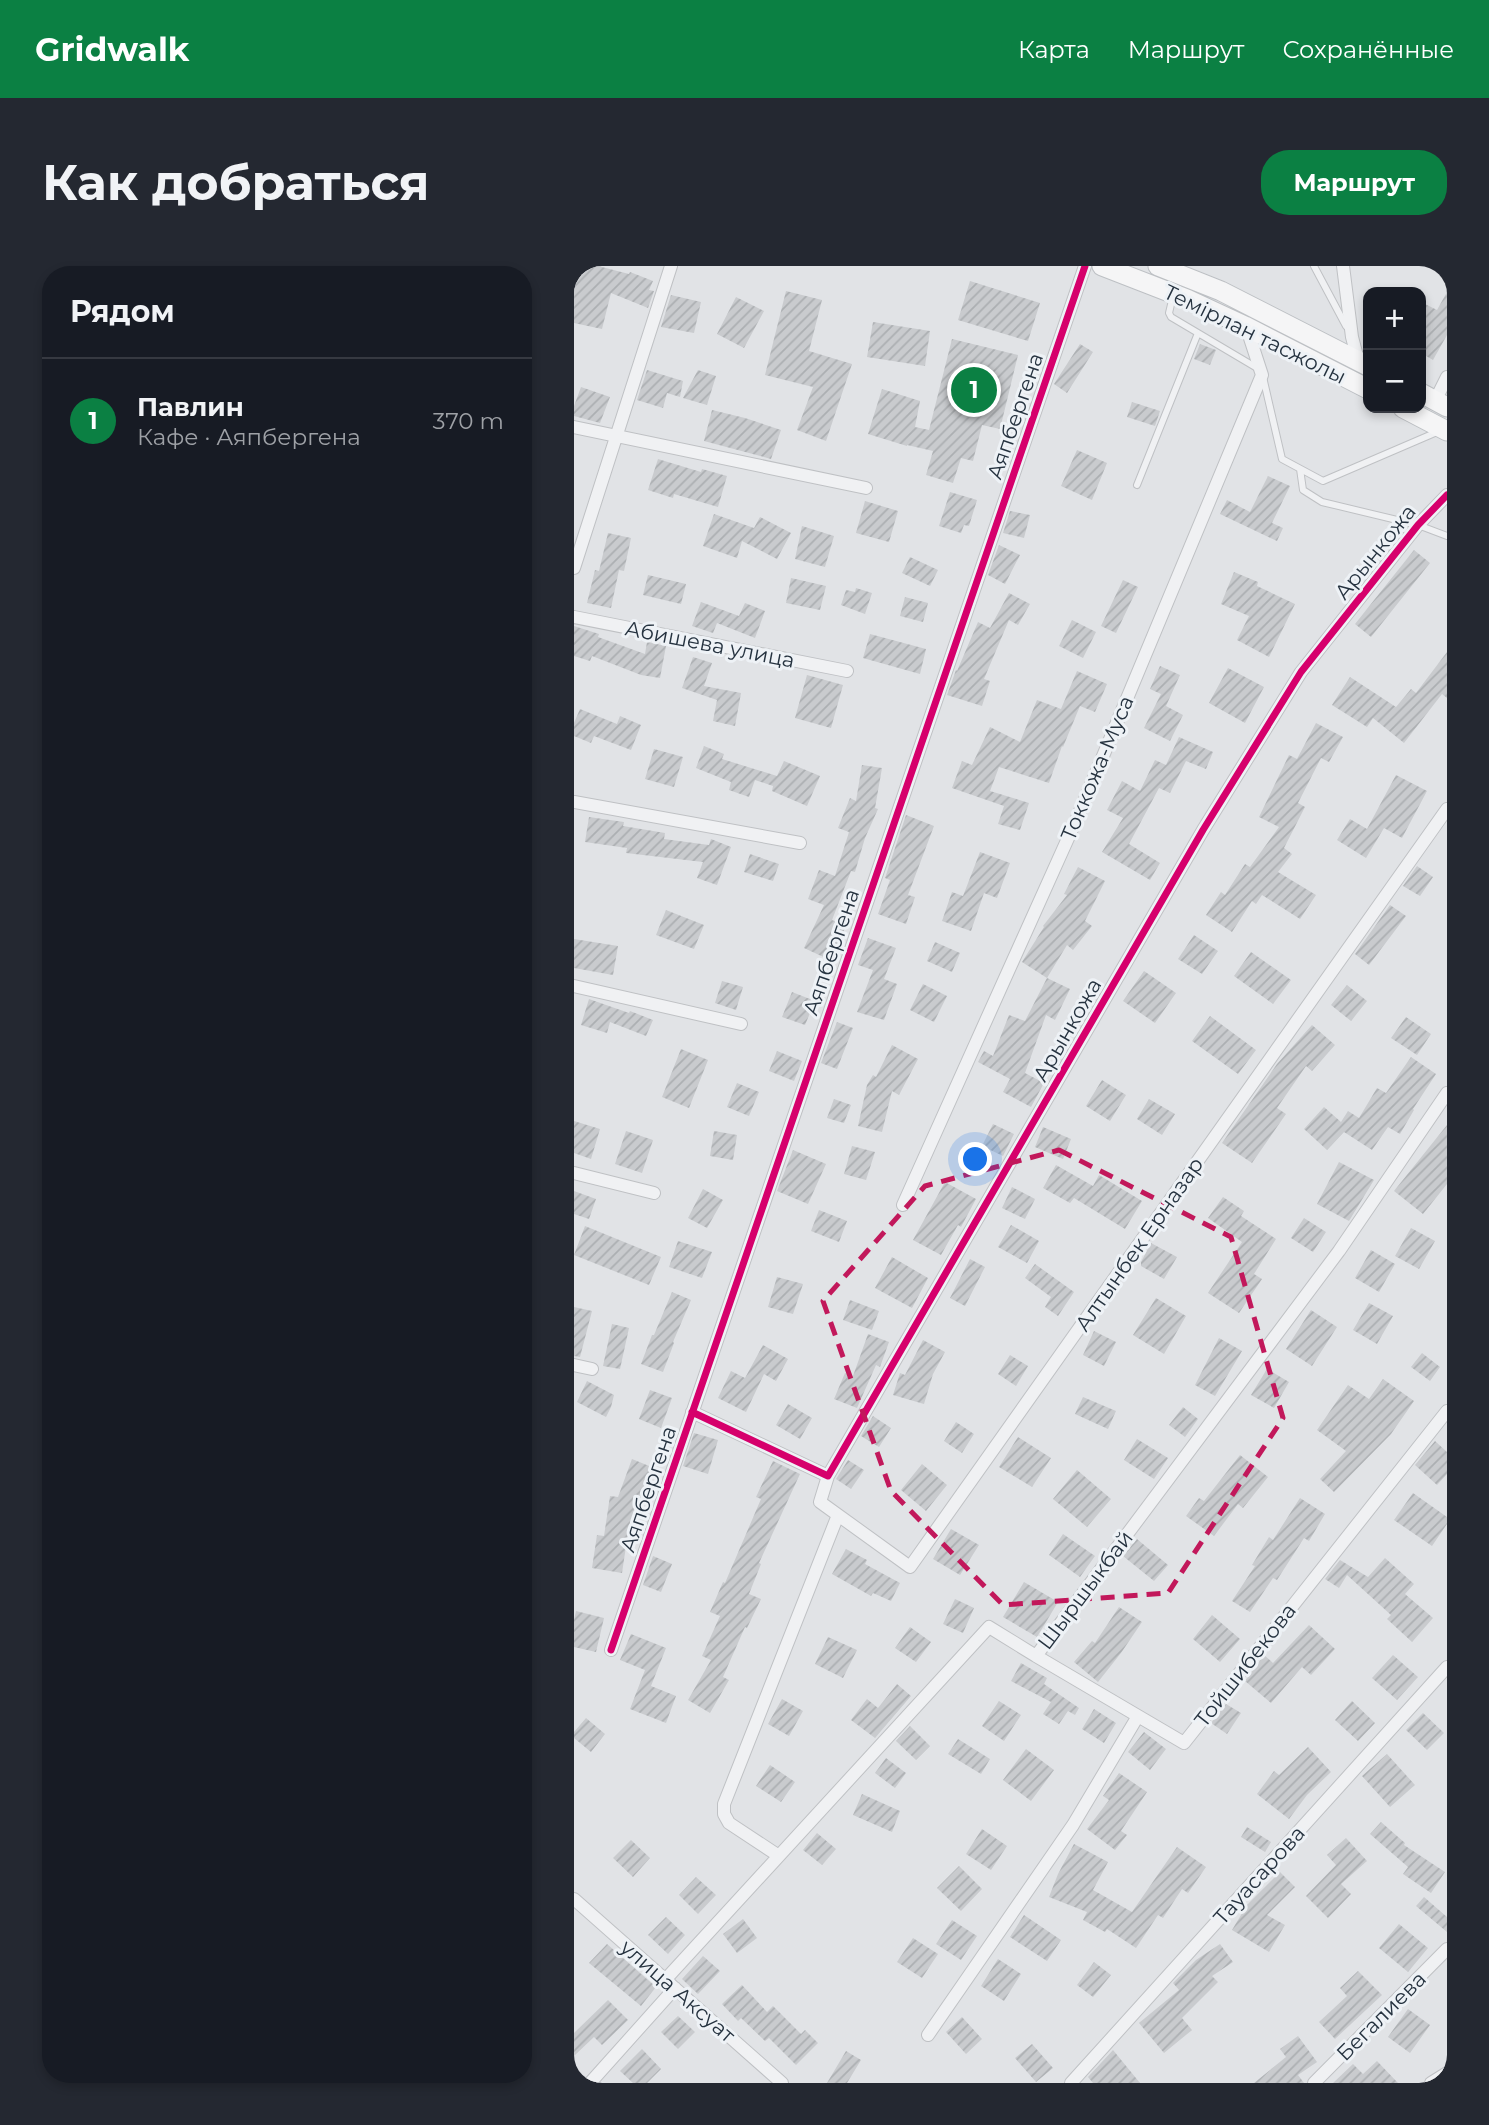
<!DOCTYPE html>
<html lang="ru">
<meta charset="utf-8">
<style>
:root{--surface:#171b24;--page:#242831;--text:#f1f3f6;--muted:#9ea1a6;--line:#363941;--accent:#0b8043}
body{margin:0;font-family:Montserrat,sans-serif;background:var(--page);color:var(--text)}
.controls{position:absolute;right:21px;top:21px;display:grid;overflow:hidden;border-radius:14px;box-shadow:0 4px 10px #0003}
.controls button{width:63px;height:63px;display:grid;place-items:center;padding:0;border:0;border-bottom:2px solid var(--line);background:var(--surface);color:var(--text);font:35px sans-serif}
.you{position:absolute;left:402px;top:894px;width:24px;height:24px;margin:-18px;border:5px solid #fff;border-radius:50%;background:#1a73e8;box-shadow:0 0 0 10px #1a73e833}
.badge{display:grid;place-items:center;width:46px;height:46px;border-radius:50%;background:var(--accent);color:#fff;font-size:23px;font-weight:700}
.pin{position:absolute;translate:-50% -50%;border:4px solid #fff;box-shadow:0 2px 7px #0006}
.list{margin:0;padding:0;list-style:none}
h2{display:flex;justify-content:space-between;align-items:center;height:91px;margin:0;padding:0 28px;font-size:30px}
h2 small{font-size:23px;font-weight:400;color:var(--muted)}
.list li{display:grid;grid-template-columns:46px 1fr auto;gap:21px;align-items:center;box-sizing:border-box;height:126px;padding:0 28px;border-top:2px solid var(--line)}
.list b{display:block;font-size:26px;white-space:nowrap}
.list p{margin:0;font-size:23px;white-space:nowrap;color:var(--muted)}
.list em{font-size:23px;font-style:normal;color:var(--muted)}
.map{position:relative;flex:none;width:873px;height:1817px;overflow:hidden;border-radius:28px}
header{display:flex;align-items:center;gap:42px;box-sizing:border-box;height:98px;padding:0 35px;background:var(--accent);color:#fff}
header strong{font-size:33px}
nav{display:flex;gap:38px;margin-inline-start:auto;font-size:24px}
.intro{display:flex;align-items:center;justify-content:space-between;box-sizing:border-box;height:168px;padding:0 42px}
h1{margin:0;font-size:49px}
.button{padding:18px 32px;border-radius:28px;background:var(--accent);color:#fff;font-size:24px;font-weight:700}
main{display:flex;gap:42px;padding:0 42px}
aside{flex:1;background:var(--surface);border-radius:28px;box-shadow:0 4px 10px #0003}
.map>svg:first-child{display:block}
</style>
<header>
<strong>Gridwalk</strong>
<nav><a>Карта</a><a>Маршрут</a><a>Сохранённые</a></nav>
</header>
<div class="intro"><h1>Как добраться</h1><a class="button">Маршрут</a></div>
<main>
<aside>
<h2>Рядом<small></small></h2>
<ul class="list">
<li><span class="badge">1</span><div><b>Павлин</b><p>Кафе · Аяпбергена</p></div><em>370 m</em></li>
</ul>
</aside>
<div class="map">
<svg width="873" height="1817" viewBox="0 0 873 1817">
<defs>
<pattern id="building-hatch" width="6" height="6" patternUnits="userSpaceOnUse" patternTransform="scale(1.75)"><rect width="6" height="6" fill="#c9cbce"/><path d="M-1 1l2-2M0 6l6-6M5 7l2-2" fill="none" stroke="#acafb2"/></pattern>
</defs>
<rect width="100%" height="100%" fill="#e1e3e6"/>
<path fill="url(#building-hatch)" d="M0 0H24L55 8 56 6 79 15 75 24 80 25 74 42 37 27 28 63 0 57Z
M396 15 466 37 454 75 384 54Z
M212 25 248 34 235 85 278 98 252 175 223 164 239 121 191 109Z
M873 26V69L859 94 847 87V36L863 44Z
M97 29 127 36 120 67 87 61Z
M162 31 190 45 170 82 143 68Z
M299 56 356 65 351 100 293 91Z
M378 73 444 89 426 163 408 159 399 195 387 192 379 217 352 209 359 185 333 179V180L294 168 308 123 346 135 341 161 355 164Z
M506 78 519 86 493 127 480 118Z
M626 78 642 84 636 99 620 93Z
M73 104 109 115 106 131 93 127 89 142 63 134Z
M124 104 142 110 133 139 109 132Z
M7 121 36 131 26 157 0 150V140Z
M558 136 586 145 581 160 553 151Z
M138 144 171 152 207 164 197 193 130 175Z
M503 184 533 197 518 234 487 220Z
M84 193 127 206 128 203 153 210 144 241 100 228 99 232 74 224Z
M694 210 716 220 698 257 709 262 703 275 646 248 653 234 676 246Z
M376 226 403 234 395 260 390 259 387 267 365 260Z
M291 235 324 245 315 276 282 267Z
M436 245 456 249 450 272 429 267Z
M140 248 180 262 186 251 217 267 203 293 168 275 163 292 129 280Z
M228 260 260 270 251 301 221 293Z
M34 267 57 272 50 305 45 304 37 342 13 337 21 304 25 305Z
M425 279 446 289 431 318 414 309Z
M840 284 856 297 797 371 781 358Z
M336 291 364 304 356 320 328 307Z
M660 306 684 316 683 320 721 338 695 391 663 374 675 350 647 338Z
M74 309 112 318 107 338 69 329Z
M217 312 252 320 246 344 212 337Z
M549 314 564 321 542 367 527 360Z
M282 322 298 327 291 348 267 339 272 324 281 326Z
M435 327 456 338 444 359 435 354 410 413 416 415 408 440 373 429 382 404 383 405 404 356 416 362Z
M331 331 354 337 349 356 326 350Z
M127 336 165 350 171 337 191 345 181 372 143 357 139 367 118 360Z
M498 354 522 366 509 392 485 380Z
M0 360 25 368 24 371 71 388 73 376 92 380 86 412 67 409 18 390 16 395 0 390Z
M296 368 352 383 346 408 289 392Z
M873 386V432L868 428 830 477 799 452 793 461 758 439 776 411 822 441 837 423 842 427Z
M119 391 138 397 130 420 167 427 161 460 139 455 143 434 108 422Z
M586 400 606 409 592 440 609 449 596 475 570 462 587 428 576 423Z
M654 402 690 421 671 457 635 437Z
M503 405 533 418 521 446 506 440 489 481 488 480 475 517 425 501 416 525 455 537 446 564 424 558 430 540 378 522 388 495 398 499 416 461 446 476 463 434 487 443Z
M233 409 269 419 257 462 221 452Z
M6 443 43 458 46 450 67 459 57 484 20 470 17 477 0 470V457Z
M742 457 769 471 755 496 747 492 724 537 731 541 710 582 718 588 704 606 742 629 726 653 688 629 682 638 678 635 658 666 632 649 647 626 651 629 671 598 676 601 705 561 685 551 715 489 723 493Z
M605 471 639 486 632 503 612 495 596 527 585 522 555 578 586 597 576 614 528 586 549 552 533 544 548 515 566 525 581 494 592 499Z
M130 480 150 488 148 493 203 510 210 495 246 510 233 540 198 525 199 520 181 514 175 531 155 524 157 516 122 502Z
M80 483 109 491 100 521 71 513Z
M288 499 308 502 301 542 304 543 291 572 281 606 277 605 258 654 272 660 256 694 230 682 250 639 234 633 245 604 261 610 275 566 264 562 276 532 282 535Z
M822 509 853 525 828 572 810 562 792 592 763 574 776 553 793 563Z
M332 549 360 560 334 629 341 631 332 658 304 648 316 614 311 612Z
M15 551 50 556 49 560 91 567 90 573 135 579 137 573 157 581 143 619 123 612 129 596 52 587 53 582 11 576Z
M406 586 436 597 423 632 410 627 397 665 368 655 378 626 389 630Z
M176 588 205 598 199 615 170 606Z
M843 600 859 611 846 630 829 620Z
M504 601 531 615 511 655 518 660 499 684 493 679 473 712 448 696 470 661 469 660 493 629 490 628Z
M816 639 832 650 795 699 781 688Z
M92 644 130 659 120 683 82 669Z
M620 669 644 685 628 708 604 693Z
M294 672 322 682 310 713 323 718 310 754 283 746 299 704 284 699Z
M0 673 44 680 39 709 0 702Z
M361 676 386 687 378 706 353 695Z
M677 686 717 714 699 738 660 710Z
M570 705 602 727 581 757 549 735Z
M473 712 496 723 481 754 472 749 451 807 470 817 457 841 429 826 436 813 404 796 410 785 419 790 435 749 451 755Z
M148 715 169 721 162 744 141 737Z
M349 718 373 730 360 756 336 744Z
M773 719 793 735 777 755 757 739Z
M218 726 241 735 231 759 208 751Z
M15 733 55 747 56 745 79 754 72 770 36 756 33 767 7 759Z
M636 750 682 784 664 808 618 775Z
M832 751 857 768 843 789 817 772Z
M263 756 279 762 263 803 247 797Z
M738 759 761 779 738 805 732 800 703 842 712 848 678 897 648 877 703 798Z
M318 779 344 793 325 829 318 825 308 866 284 860 293 819 299 809 302 811Z
M107 783 134 794 115 842 88 831Z
M203 785 228 795 220 815 195 805Z
M837 791 862 808 839 843 840 844 826 868 814 861 798 884 770 866 753 884 730 863 750 841 767 856 774 845 785 852 803 822 812 827Z
M528 814 552 829 536 855 512 840Z
M163 817 185 826 175 850 153 841Z
M260 833 277 839 270 857 253 852Z
M575 833 601 848 588 869 563 853Z
M0 855 26 863 17 893 0 887Z
M419 858 440 868 429 890 408 880Z
M873 859V918L849 948 820 925Z
M469 861 497 873 489 893 461 881Z
M52 865 79 874 68 907 41 898Z
M140 865 163 869 159 894 136 890Z
M278 880 301 886 292 914 270 908Z
M219 884 252 898 234 938 203 925Z
M765 896 800 914 775 955 743 938Z
M482 899 519 920 525 909 568 935 551 963 500 932 496 937 469 922Z
M371 916 402 933 387 961 384 959 367 989 339 974Z
M438 921 461 933 451 953 428 942Z
M129 923 149 934 133 962 114 952Z
M0 925 22 933 15 953 0 948Z
M649 931 670 945 667 950 702 973 680 1008 688 1013 665 1047 634 1027 668 976 634 952Z
M245 944 273 955 265 976 237 965Z
M730 952 752 966 739 986 717 972Z
M437 959 465 975 453 997 424 981Z
M11 960 87 991 75 1019 0 989Z
M837 962 861 975 845 1003 821 990Z
M104 975 138 986 128 1012 95 1001Z
M577 977 603 991 590 1013 567 1000V996Z
M797 984 821 998 805 1026 781 1012Z
M318 991 354 1012 338 1042 301 1022Z
M396 993 411 1001 391 1040 376 1032Z
M461 998 500 1026 484 1050 471 1041 477 1031 451 1012Z
M203 1011 229 1018 219 1048 194 1041Z
M98 1026 117 1034 99 1076 100 1077 89 1106 67 1098 78 1069H80Z
M582 1032 612 1050 590 1088 559 1069Z
M276 1034 305 1045 298 1064 269 1054Z
M795 1037 819 1050 803 1078 779 1064Z
M0 1041 18 1045 6 1091 0 1090Z
M737 1044 763 1061 738 1100 712 1083Z
M38 1058 55 1062 46 1103 29 1100Z
M520 1065 542 1076 530 1100 509 1089Z
M294 1068 315 1076 306 1101 302 1099 283 1142 260 1133 271 1107 279 1110Z
M645 1072 668 1085 641 1130 621 1119Z
M349 1074 371 1086 359 1108 350 1138 319 1129 326 1107 331 1109Z
M189 1079 214 1093 202 1115 190 1108 172 1146 144 1132 157 1105 171 1112Z
M848 1087 866 1101 856 1115 837 1101Z
M436 1089 454 1100 442 1120 424 1108Z
M693 1103 715 1116 700 1142 677 1129Z
M809 1113 840 1135 817 1168 760 1226 746 1213 772 1185 743 1164 774 1119 795 1133Z
M13 1115 40 1129 37 1141 32 1151 3 1136Z
M76 1124 98 1132 87 1162 65 1153Z
M509 1131 542 1145 534 1163 501 1148Z
M214 1138 238 1152 226 1173 202 1159Z
M609 1141 624 1153 611 1171 595 1159Z
M299 1150 317 1162 305 1181 287 1170Z
M382 1156 400 1168 388 1187 370 1175Z
M120 1167 144 1174 134 1208 109 1200Z
M444 1171 477 1192 458 1221 425 1201Z
M563 1173 594 1192 580 1213 550 1194Z
M861 1175 873 1186V1208L863 1219 841 1199Z
M666 1189 694 1211 669 1242 664 1238 640 1270 612 1250 625 1232 630 1235Z
M58 1193 80 1202 69 1231 67 1230 60 1268 54 1267 48 1307 18 1302 23 1269 30 1270 36 1230 44 1231Z
M274 1194 290 1204 277 1223 262 1213Z
M199 1195 226 1208 185 1297 187 1298 175 1328 187 1333 173 1362 171 1361 149 1411 155 1414 136 1447 114 1434 137 1394 128 1390 146 1350 136 1346 149 1316 151 1317 187 1233 182 1231Z
M348 1198 373 1219 352 1245 327 1224Z
M503 1204 537 1233 513 1261 479 1233Z
M839 1227 873 1251V1258L858 1280 820 1254Z
M726 1232 751 1248 735 1275 730 1272 703 1314 699 1312 676 1346 658 1335 681 1300 678 1299 695 1271 699 1274Z
M377 1263 405 1279 386 1309 359 1293Z
M489 1268 521 1290 506 1311 475 1289Z
M563 1273 594 1299 580 1315 549 1290Z
M272 1283 293 1294 291 1298 326 1317 317 1335 299 1327 297 1330 258 1308Z
M79 1290 98 1298 87 1326 69 1319Z
M811 1292 840 1318 831 1328 859 1352 838 1376 813 1353 817 1349 773 1309 765 1322 751 1313 766 1294 794 1311Z
M450 1316 484 1336 463 1371 429 1351Z
M381 1333 400 1342 389 1367 369 1358Z
M545 1341 568 1356 547 1387 524 1416 500 1396 518 1375 521 1377Z
M2 1345 30 1352 22 1386 0 1381V1354Z
M638 1349 666 1373 646 1396 619 1373Z
M735 1359 761 1383 737 1409 728 1401 697 1437 671 1415 690 1389 699 1397Z
M336 1361 357 1376 342 1396 321 1382Z
M57 1368 92 1382 77 1420 102 1430 92 1457 56 1443 71 1404 46 1394Z
M254 1371 283 1384 269 1412 241 1398Z
M819 1389 844 1411 823 1434 798 1412Z
M447 1397 473 1412 470 1418 505 1442 501 1449 494 1445 485 1458 469 1448 477 1436 437 1415Z
M323 1418 337 1430 301 1472 277 1454 293 1433 304 1442Z
M208 1433 229 1445 215 1470 194 1458Z
M425 1435 447 1449 430 1475 408 1460Z
M778 1435 801 1457 784 1475 761 1454Z
M652 1438 667 1447 653 1468 637 1457Z
M520 1443 542 1457 530 1477 508 1463Z
M849 1447 870 1467 853 1484 832 1464Z
M12 1452 31 1468 17 1486 0 1472V1466Z
M336 1460 356 1480 342 1494 322 1475Z
M570 1466 592 1483 576 1504 554 1486Z
M384 1473 416 1493 407 1508 374 1488Z
M734 1481 757 1506 733 1529 715 1553 683 1528 700 1505 705 1509Z
M452 1483 480 1504 457 1535 429 1514Z
M813 1488 841 1519 816 1541 788 1510Z
M312 1492 332 1507 321 1522 301 1507Z
M196 1499 221 1516 207 1536 182 1520Z
M545 1507 573 1526 547 1565 553 1569 541 1584 513 1563 535 1534 529 1530Z
M288 1528 326 1545 318 1566 279 1549Z
M807 1556 831 1577 830 1579 871 1606 857 1627 829 1608 834 1601 796 1568Z
M673 1561 697 1576 691 1586 667 1571Z
M408 1563 433 1580 417 1604 392 1588Z
M243 1567 262 1583 248 1599 229 1584Z
M772 1572 793 1595 767 1618 777 1628 754 1652 732 1630 762 1599 753 1589Z
M57 1574 76 1592 59 1611 39 1592Z
M500 1578 534 1596 519 1624 558 1646 603 1581 632 1601 614 1627 608 1623 589 1652 584 1649 562 1682 533 1663 531 1666 509 1654 513 1646 475 1631 484 1608Z
M385 1600 408 1623 387 1645 363 1622Z
M706 1606 721 1621 693 1649 711 1659 695 1686 658 1664 673 1639Z
M122 1611 142 1629 124 1648 105 1629Z
M850 1631 873 1651V1666L842 1640Z
M450 1649 487 1674 473 1695 436 1671Z
M92 1651 111 1669 94 1688 74 1669Z
M169 1653 183 1672 163 1687 149 1668Z
M378 1654 403 1670 387 1694 362 1678Z
M825 1658 854 1682 834 1706 805 1682Z
M339 1672 364 1688 348 1712 323 1696Z
M33 1678 82 1721 67 1740 15 1697Z
M646 1678 659 1696 638 1710 644 1716 608 1752 618 1764 590 1787 565 1757 605 1724 599 1717 622 1694Z
M129 1690 146 1705 124 1728 108 1713Z
M424 1693 447 1708 430 1735 407 1720Z
M520 1696 537 1709 519 1731 503 1719Z
M784 1705 808 1729 761 1773 745 1756 773 1730 766 1722Z
M168 1719 193 1746 199 1740 227 1768 231 1764 244 1777 222 1799 195 1772 191 1775 167 1752 164 1755 148 1738Z
M34 1734 54 1754 28 1779 20 1771 0 1790V1767Z
M834 1743 856 1759 836 1787 814 1771Z
M104 1750 121 1766 104 1783 87 1766Z
M388 1751 408 1773 392 1788 372 1766Z
M724 1770 743 1796 724 1809 730 1817H680L712 1791 706 1783Z
M458 1778 479 1802 462 1816 441 1792Z
M68 1783 87 1803 73 1817H59L46 1805Z
M539 1784 566 1817H519L514 1811Z
M272 1785 287 1794 273 1817H253Z
M803 1795 824 1817H759L779 1798 789 1808Z"/>
<g fill="none" stroke-linecap="round" stroke-linejoin="round">
<g stroke="#bfc1c4" stroke-width="8">
<path id="lane" d="M740 0 772 60
M599 30 595 47 597 51 683 102
M689 111 708 193 749 215 863 166
M726 203 729 224 748 236 844 259 873 270
M563 219 624 67"/>
</g>
<g stroke="#bfc1c4" stroke-width="14">
<path id="street" d="M769 0 778 71 784 94
M861 135 873 111
M0 161 292 222
M0 302 97 0
M0 351 273 405
M0 536 226 577
M0 720 167 758
M0 907 80 927
M329 939 504 550 688 109 672 60
M0 1099 18 1103
M118 1146 254 1210 629 564 727 406 844 259 873 229
M254 1210 246 1236 336 1301 873 543
M37 1384 511 0
M462 1390 564 1450
M205 1590 155 1557 150 1548V1538L264 1249
M0 1633 208 1817
M91 1714 415 1361 462 1390 765 985 873 827
M354 1769 499 1559 564 1450 610 1477 873 1145
M16 1817 101 1722
M497 1817 873 1401
M740 1817 873 1683
M857 1817 873 1807"/>
</g>
<g stroke="#bdc0c4" stroke-width="21">
<path id="primary" d="M528 0 613 33 671 60 794 123
M584 0 647 25 794 100
M847 127 873 141
M829 142 873 165"/>
</g>
<use href="#lane" stroke="#f0f1f3" stroke-width="6"/>
<use href="#street" stroke="#f0f1f3" stroke-width="12"/>
<use href="#primary" stroke="#f5f5f6" stroke-width="19"/>
<g stroke="#eef2f6" stroke-width="11">
<path id="cycleway" d="M118 1146 254 1210 629 564 727 406 844 259 873 229
M37 1384 511 0"/>
</g>
<use href="#cycleway" stroke="#d6006c" stroke-width="7"/>
</g>
<path fill="none" stroke="#c2185b" stroke-width="5" stroke-dasharray="14 9" stroke-linejoin="round" d="M485 884 657 971 709 1152 594 1327 429 1339 317 1225 249 1035 351 920Z"/>
<g text-anchor="middle" dominant-baseline="central" stroke-width="6" stroke-linejoin="round" paint-order="stroke">
<g font-size="21" fill="#263340" stroke="#eef2f6">
<text transform="translate(681 68) rotate(26)">Темірлан тасжолы</text>
<text transform="translate(441 150) rotate(-71)">Аяпбергена</text>
<text transform="translate(801 286) rotate(-51)">Арынкожа</text>
<text transform="translate(136 378) rotate(11)">Абишева улица</text>
<text transform="translate(523 502) rotate(-67)">Токкожа-Муса</text>
<text transform="translate(257 686) rotate(-71)">Аяпбергена</text>
<text transform="translate(493 764) rotate(-60)">Арынкожа</text>
<text transform="translate(565 978) rotate(-55)">Алтынбек Ерназар</text>
<text transform="translate(74 1223) rotate(-71)">Аяпбергена</text>
<text transform="translate(511 1324) rotate(-53)">Шыршыкбай</text>
<text transform="translate(671 1399) rotate(-52)">Тойшибекова</text>
<text transform="translate(685 1609) rotate(-48)">Тауасарова</text>
<text transform="translate(104 1725) rotate(41)">улица Аксуат</text>
<text transform="translate(807 1750) rotate(-45)">Бегалиева</text>
</g>
</g>
</svg>
<div class="controls">
<button>+</button>
<button>−</button>
</div>
<div class="you"></div>
<div class="pin badge" style="left:400px;top:124px">1</div>
</div>
</main>
